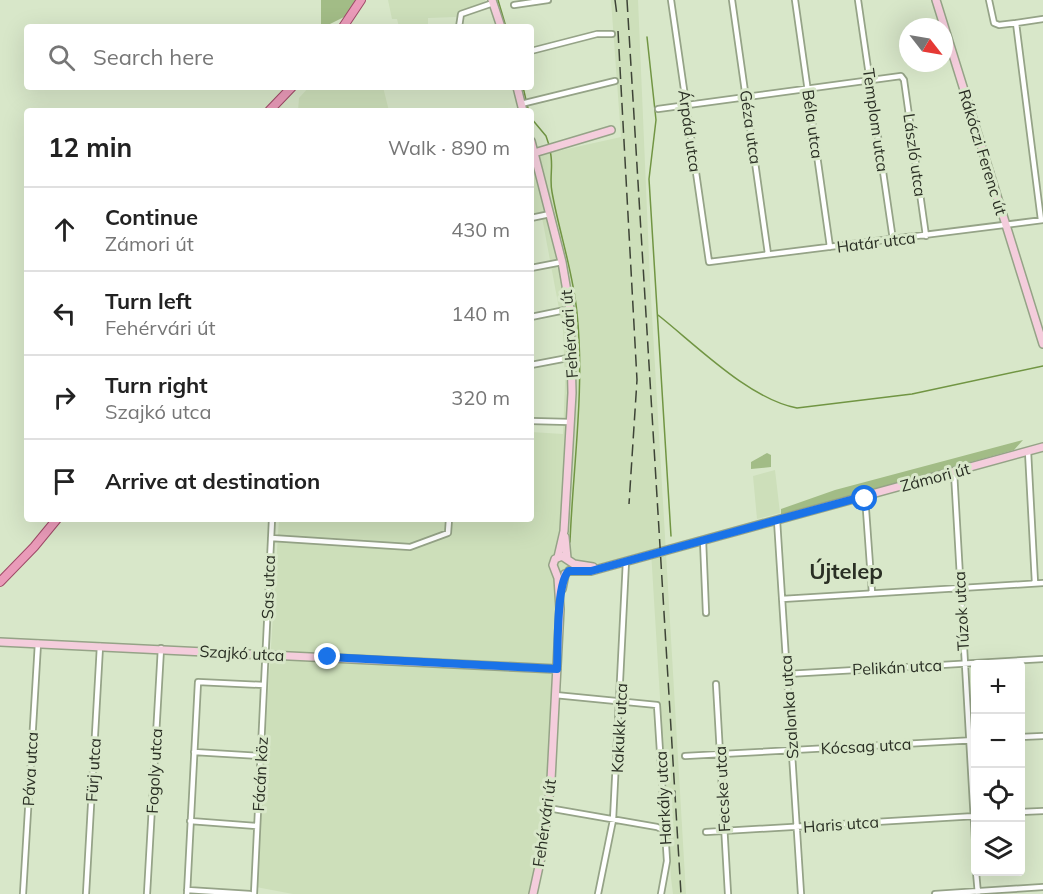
<!DOCTYPE html>
<meta charset="utf-8">
<style>
:root{--surface:#fff;--page:#f6f6f6;--text:#222;--muted:#767676;--line:#e0e0e0}
body{margin:0;font-family:Mulish,sans-serif;background:var(--page);color:var(--text)}
.controls{position:absolute;right:18px;bottom:18px;display:grid;overflow:hidden;border-radius:6px;box-shadow:0 6px 24px #0002}
.controls button{width:54px;height:54px;display:grid;place-items:center;padding:0;border:0;border-bottom:2px solid var(--line);background:var(--surface);color:var(--text);font:30px sans-serif}
.compass{position:absolute;left:899px;top:18px;width:54px;height:54px;border-radius:50%;background:var(--surface);box-shadow:0 6px 24px #0002;rotate:121deg}
.stop{position:absolute;width:18px;height:18px;margin:-14px;border:4px solid #1a73e8;border-radius:50%;background:#fff}
.stop.end{background:#1a73e8;border-color:#fff;box-shadow:0 2px 6px #0008}
.list{margin:0;padding:0;list-style:none}
h2{display:flex;justify-content:space-between;align-items:center;height:78px;margin:0;padding:0 24px;font-size:26px}
h2 small{font-size:20px;font-weight:400;color:var(--muted)}
.list li{display:grid;grid-template-columns:39px 1fr auto;gap:18px;align-items:center;box-sizing:border-box;height:84px;padding:0 24px;border-top:2px solid var(--line)}
.list b{display:block;font-size:22px;white-space:nowrap}
.list p{margin:0;font-size:20px;white-space:nowrap;color:var(--muted)}
.list em{font-size:20px;font-style:normal;color:var(--muted)}
.icon{flex:none;width:33px;height:33px;fill:none;stroke:currentColor;stroke-width:2;stroke-linecap:round;stroke-linejoin:round}
.map{position:relative;flex:none;width:1043px;height:894px;overflow:hidden}
.search{position:absolute;background:var(--surface);box-shadow:0 6px 24px #0002;left:24px;top:24px;width:510px;height:66px;display:flex;align-items:center;gap:15px;box-sizing:border-box;padding:0 21px;border-radius:6px;color:var(--muted);font-size:22px}
.panel{position:absolute;background:var(--surface);box-shadow:0 6px 24px #0002;left:24px;top:108px;width:510px;height:414px;border-radius:6px}
.map>svg:first-child{display:block}
</style>
<div class="map">
<svg width="1043" height="894" viewBox="0 0 1043 894">
<rect width="100%" height="100%" fill="#d8e7c9"/>
<path fill="#cddfba" d="M388 0H485L487 9 455 17 428 18V27H399L397 19H392Z
M611 0H638L650 281 686 894H673L671 878 651 551 557 574 546 808 530 894H293L256 887 279 519H531V432L563 434 565 382 563 330 541 212 531 214V157L621 137Z
M309 87H383L389 111H298L299 98Z
M775 470 780 513 757 519 753 476Z"/>
<path fill="#a2bc86" d="M321 0H357L346 16 324 27H321Z
M1023 440 1014 450 781 515V509L835 490Z
M767 453 771 455V467L751 469V462Z"/>
<g fill="none" stroke-linecap="round" stroke-linejoin="round">
<path stroke="#719543" stroke-width="1.5" d="M498 0 506 27
M647 37 656 120 649 179 671 536
M523 87 526 100
M527 105 529 111
M531 118 546 136 549 145
M550 151C554 165 549 177 552 192 559 232 573 271 577 313 585 389 573 466 570 542
M658 315C696 345 749 399 797 408L912 394 1043 366"/>
<g stroke="#95a387" stroke-width="8">
<path id="street" d="M671 0 709 262 1043 220
M732 0 768 254
M795 0 830 247
M858 0 893 240
M989 0 994 23 999 25 1016 23 1041 220
M514 5 548 0
M1016 23 1043 19
M459 27 461 14 493 3
M531 51 597 34H612
M521 104 615 81
M658 109 901 76 904 80 926 236
M531 218 550 214
M531 268 562 262
M531 317 570 309
M531 365 573 357
M531 421 570 422
M1028 451 1035 583
M954 472 976 857
M865 496 872 593
M777 520 801 894
M271 538 410 547 448 533 449 519
M703 540 706 613
M782 599 1043 583
M787 674 1043 659
M716 684 728 894
M555 695 657 705 667 861 661 894
M1020 737 1043 736
M194 752 261 756
M685 756 976 740
M548 808 657 827 665 831
M1020 812 1043 811
M190 821 257 826
M706 832 976 816
M976 872 978 894
M187 890 250 894
M23 894 38 643
M86 894 100 646
M147 894 161 648
M187 894 198 682 264 685
M254 894 272 519
M598 894 613 820 626 561
M935 894 1043 887"/>
</g>
<g stroke="#95a387" stroke-width="10">
<path id="secondary" d="M492 0 501 27
M936 0 1043 344
M517 87 523 111
M531 141 562 262 570 309 572 393 564 531 558 557
M534 153 611 130
M565 537 567 558
M569 571H591L1043 447
M562 589 565 574
M0 642 557 669
M533 894 543 848 551 780 560 609 558 578 553 565 555 559 562 556 574 564 593 567"/>
</g>
<g stroke="#9e4a67" stroke-width="10">
<path id="primary" d="M343 27 361 0
M269 111 292 87
M0 582 34 547 57 519"/>
</g>
<use href="#street" stroke="#fff" stroke-width="4.5"/>
<use href="#secondary" stroke="#f4cddc" stroke-width="7"/>
<use href="#primary" stroke="#ea9bb9" stroke-width="8"/>
<path stroke="#3d4336" stroke-width="1.5" stroke-dasharray="12 6" stroke-linecap="butt" d="M615 0 617 15
M627 0 681 894
M618 31 637 380 629 504"/>
</g>
<g fill="none" stroke-linecap="round" stroke-linejoin="round">
<path stroke="#1a73e8" stroke-width="8" d="M328 657 557 669C558 650 556 581 569 571H591L865 496V499"/>
</g>
<g text-anchor="middle" dominant-baseline="central" stroke-width="6" stroke-linejoin="round" paint-order="stroke">
<g font-size="16" fill="#2a2f24" stroke="#d8e7c9">
<text transform="translate(876 120) rotate(82)">Templom utca</text>
<text transform="translate(813 124) rotate(82)">Béla utca</text>
<text transform="translate(751 127) rotate(82)">Géza utca</text>
<text transform="translate(690 131) rotate(82)">Árpád utca</text>
<text transform="translate(983 152) rotate(73)">Rákóczi Ferenc út</text>
<text transform="translate(915 155) rotate(82)">László utca</text>
<text transform="translate(876 242) rotate(-7)">Határ utca</text>
<text transform="translate(569 334) rotate(-94)">Fehérvári út</text>
<text transform="translate(935 477) rotate(-15)">Zámori út</text>
<text transform="translate(268 587) rotate(-88)">Sas utca</text>
<text transform="translate(961 611) rotate(-93)">Túzok utca</text>
<text transform="translate(242 653) rotate(3)">Szajkó utca</text>
<text transform="translate(897 667) rotate(-3)">Pelikán utca</text>
<text transform="translate(789 707) rotate(-94)">Szalonka utca</text>
<text transform="translate(619 728) rotate(-87)">Kakukk utca</text>
<text transform="translate(866 746) rotate(-3)">Kócsag utca</text>
<text transform="translate(30 769) rotate(-87)">Páva utca</text>
<text transform="translate(93 770) rotate(-87)">Fürj utca</text>
<text transform="translate(154 771) rotate(-87)">Fogoly utca</text>
<text transform="translate(260 774) rotate(-87)">Fácán köz</text>
<text transform="translate(722 789) rotate(-93)">Fecske utca</text>
<text transform="translate(663 798) rotate(-93)">Harkály utca</text>
<text transform="translate(544 823) rotate(-82)">Fehérvári út</text>
<text transform="translate(841 824) rotate(-4)">Haris utca</text>
</g>
<g font-size="22" font-weight="bold" fill="#2a2f24" stroke="#d8e7c9">
<text x="846" y="571">Újtelep</text>
</g>
</g>
</svg>
<div class="controls">
<button>+</button>
<button>−</button>
<button><svg class="icon" aria-label="locate" viewBox="0 0 24 24"><circle cx="12" cy="12" r="6"/><path d="M12 2v4M12 18v4M2 12h4M18 12h4"/></svg></button>
<button><svg class="icon" aria-label="layers" viewBox="0 0 24 24"><path d="M12 4l9 5-9 5-9-5zM3 14l9 5 9-5"/></svg></button>
</div>
<svg class="compass" viewBox="-18 -18 36 36"><path d="M0-13l5 13h-10z" fill="#e53935"/><path d="M0 13l5-13h-10z" fill="#767676"/></svg>
<div class="stop" style="left:865px;top:499px"></div>
<div class="stop end" style="left:328px;top:657px"></div>
<div class="search"><svg class="icon" aria-label="search" viewBox="0 0 24 24"><circle cx="10" cy="10" r="6"/><path d="M15 15l6 6"/></svg>Search here</div>
<section class="panel">
<h2>12 min<small>Walk · 890 m</small></h2>
<ul class="list">
<li><svg class="icon" aria-label="ahead" viewBox="0 0 24 24"><path d="M12 20V5M6 11l6-6 6 6"/></svg><div><b>Continue</b><p>Zámori út</p></div><em>430 m</em></li>
<li><svg class="icon" aria-label="left" viewBox="0 0 24 24"><path d="M17 20v-9H6M10 6l-5 5 5 5"/></svg><div><b>Turn left</b><p>Fehérvári út</p></div><em>140 m</em></li>
<li><svg class="icon" aria-label="right" viewBox="0 0 24 24"><path d="M7 20v-9h11M14 6l5 5-5 5"/></svg><div><b>Turn right</b><p>Szajkó utca</p></div><em>320 m</em></li>
<li><svg class="icon" aria-label="arrive" viewBox="0 0 24 24"><path d="M6 21V4h12l-3 4 3 4H6"/></svg><div><b>Arrive at destination</b></div></li>
</ul>
</section>
</div>
